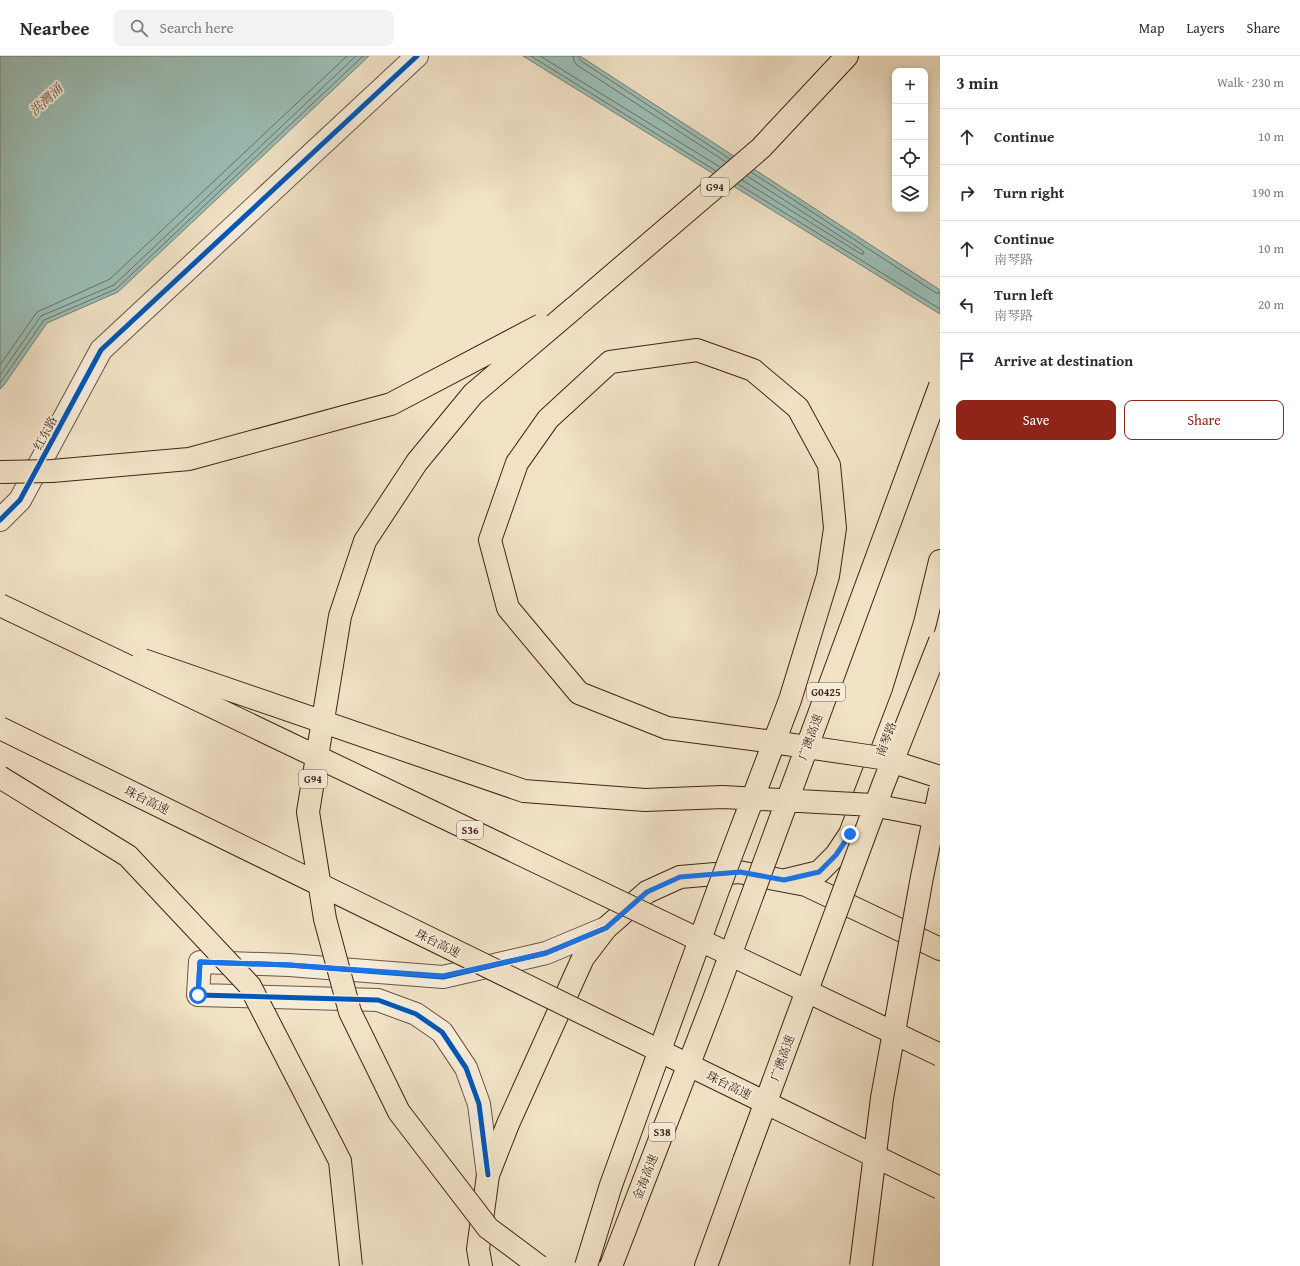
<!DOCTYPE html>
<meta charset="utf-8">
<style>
:root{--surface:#fff;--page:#f2f2f3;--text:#2b2b33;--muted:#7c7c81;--line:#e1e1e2;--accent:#8f2418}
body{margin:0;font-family:"Gentium Book Plus","Noto Serif SC",serif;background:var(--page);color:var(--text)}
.controls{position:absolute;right:12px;top:12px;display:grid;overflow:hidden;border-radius:8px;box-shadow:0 2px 10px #0003}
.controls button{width:36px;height:36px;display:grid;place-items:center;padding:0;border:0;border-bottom:1px solid var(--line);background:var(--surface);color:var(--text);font:20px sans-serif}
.stop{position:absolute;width:12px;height:12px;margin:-9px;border:3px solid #1a73e8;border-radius:50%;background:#fff}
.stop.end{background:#1a73e8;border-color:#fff;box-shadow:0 1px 4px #0008}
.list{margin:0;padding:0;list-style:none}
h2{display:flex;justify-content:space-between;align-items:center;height:52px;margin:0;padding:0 16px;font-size:17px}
h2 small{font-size:13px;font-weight:400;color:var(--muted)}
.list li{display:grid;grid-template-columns:26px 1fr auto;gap:12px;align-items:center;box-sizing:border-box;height:56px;padding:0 16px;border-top:1px solid var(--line)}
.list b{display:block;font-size:15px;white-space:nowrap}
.list p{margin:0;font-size:13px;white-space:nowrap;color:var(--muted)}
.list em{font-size:13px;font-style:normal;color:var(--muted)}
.actions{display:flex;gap:8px;padding:12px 16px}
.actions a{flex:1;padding:9px 0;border:1px solid var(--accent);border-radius:8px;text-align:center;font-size:14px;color:var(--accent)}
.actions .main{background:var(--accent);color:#fff}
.icon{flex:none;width:22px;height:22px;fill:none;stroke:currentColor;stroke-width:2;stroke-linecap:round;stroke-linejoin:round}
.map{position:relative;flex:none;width:940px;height:1210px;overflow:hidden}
header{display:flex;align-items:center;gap:24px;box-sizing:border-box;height:56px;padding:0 20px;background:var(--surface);border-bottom:1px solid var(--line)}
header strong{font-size:19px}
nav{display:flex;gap:22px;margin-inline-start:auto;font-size:14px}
.search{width:280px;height:36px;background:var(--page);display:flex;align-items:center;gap:10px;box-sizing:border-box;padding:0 14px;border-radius:8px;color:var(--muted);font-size:15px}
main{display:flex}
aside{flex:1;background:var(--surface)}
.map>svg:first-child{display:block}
</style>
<header>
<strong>Nearbee</strong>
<div class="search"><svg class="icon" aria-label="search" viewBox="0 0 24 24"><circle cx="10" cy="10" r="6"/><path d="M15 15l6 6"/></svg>Search here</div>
<nav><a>Map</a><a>Layers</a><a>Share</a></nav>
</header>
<main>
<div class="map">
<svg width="940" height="1210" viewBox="0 0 940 1210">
<rect width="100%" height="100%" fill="#f1e2c6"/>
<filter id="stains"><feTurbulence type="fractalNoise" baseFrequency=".005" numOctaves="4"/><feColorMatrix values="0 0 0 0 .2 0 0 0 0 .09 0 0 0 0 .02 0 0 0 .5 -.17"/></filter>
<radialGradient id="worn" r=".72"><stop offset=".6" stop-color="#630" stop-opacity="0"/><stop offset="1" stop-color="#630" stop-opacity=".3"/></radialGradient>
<path fill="#9bbeb5" stroke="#778074" d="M0 0H369L118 236 47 267 4 329 0 333Z
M523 0H580L940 234V258Z"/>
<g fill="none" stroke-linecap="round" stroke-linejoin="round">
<path stroke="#6e7164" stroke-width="1" d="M531 0 716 115
M540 0 720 111
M573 0 574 5 577 9 726 106
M578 0 581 5 730 103
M751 116 936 237H940
M742 124 861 198H864L863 195 747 120
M738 128 940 253
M0 309 37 256 110 223 347 0
M0 319 41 260 114 229 356 0
M0 327 44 264 116 233 363 0"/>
<g stroke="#6e5440" stroke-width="24">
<path id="minor" d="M0 464 20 444 101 294 417 0
M488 1119 479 1048 466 1012 442 976 416 958 378 944 198 939 200 906 289 909 443 921 546 897 606 872"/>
</g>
<g stroke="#422413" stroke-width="24">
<path id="major" d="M786 824 819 816 836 799 850 778 903 639 925 567 940 505
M481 1210 478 1193 488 1119 508 1068 583 902 606 872 647 836 680 821 739 816 806 829 940 893"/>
</g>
<g stroke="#422413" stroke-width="24">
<path id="highway" d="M574 252 761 92 847 0
M706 1210 744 1105"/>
</g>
<use href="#minor" stroke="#f6ecda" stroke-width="22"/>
<use href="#major" stroke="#f1e2c6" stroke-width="22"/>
<use href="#highway" stroke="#f1e2c6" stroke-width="22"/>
<g stroke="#422413" stroke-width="24" stroke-linecap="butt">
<path id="highway-bridge" d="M0 416 52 415 189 403 391 348 541 269
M0 549 940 999
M143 604 524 735 645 744 723 741 873 749 940 762
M0 672 940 1132
M0 721 128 800 250 930 340 1105 351 1210
M744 1105 883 729 940 585
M539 1210 488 1172 399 1056 350 956 325 863 308 756 340 560 365 485 417 406 473 338 574 252
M586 1210 611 1129 718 834 790 644 828 520 835 472 829 409 798 352 753 314 697 294 610 306 548 363 517 407 490 484 508 552 579 637 667 672 766 685 881 702 940 721
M611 1210 714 943 940 330
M861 1210 882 1042 922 821 940 734"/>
</g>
<use href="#highway-bridge" stroke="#f1e2c6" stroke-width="22"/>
<g stroke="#f6ecda" stroke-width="8">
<path id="cycleway" d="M0 464 20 444 101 294 417 0
M488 1119 479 1048 466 1012 442 976 416 958 378 944 198 939 200 906 289 909 443 921 546 897 606 872"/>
</g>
<use href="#cycleway" stroke="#0057b8" stroke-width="5"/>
</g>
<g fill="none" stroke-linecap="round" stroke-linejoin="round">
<path stroke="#1a73e8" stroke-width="5" d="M198 939 200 906 289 909 443 920 546 897 606 872 647 836 680 821 740 816 784 824 819 816 836 799 850 778"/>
</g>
<g text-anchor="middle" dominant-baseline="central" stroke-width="4" stroke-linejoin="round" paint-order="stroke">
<g fill="#f6ecda" stroke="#78604f" stroke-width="1">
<rect x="701" y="122" width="28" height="18" rx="3"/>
<rect x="807" y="627" width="38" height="18" rx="3"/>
<rect x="299" y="714" width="28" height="18" rx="3"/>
<rect x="457" y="765" width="26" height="18" rx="3"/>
<rect x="649" y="1067" width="26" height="18" rx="3"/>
</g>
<g font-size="11" font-weight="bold" fill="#422413">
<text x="715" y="131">G94</text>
<text x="826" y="636">G0425</text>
<text x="313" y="723">G94</text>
<text x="470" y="774">S36</text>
<text x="662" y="1076">S38</text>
</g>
<g font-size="12" fill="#422413" stroke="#f6ecda">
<text transform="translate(45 377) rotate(-62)">红东路</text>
<text transform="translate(810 681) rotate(-70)">广澳高速</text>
<text transform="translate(886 683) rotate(-69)">南琴路</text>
<text transform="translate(147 744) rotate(26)">珠台高速</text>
<text transform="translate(438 887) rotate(26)">珠台高速</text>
<text transform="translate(782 1002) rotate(-70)">广澳高速</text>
<text transform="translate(729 1029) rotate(26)">珠台高速</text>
<text transform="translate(645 1121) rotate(-69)">金海高速</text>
</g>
<g font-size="13" font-style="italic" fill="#5d5244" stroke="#f6ecda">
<text transform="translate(46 44) rotate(-43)">洪灣涌</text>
</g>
</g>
<rect width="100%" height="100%" filter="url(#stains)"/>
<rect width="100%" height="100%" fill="url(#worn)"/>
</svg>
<div class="controls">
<button>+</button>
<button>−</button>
<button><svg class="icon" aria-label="locate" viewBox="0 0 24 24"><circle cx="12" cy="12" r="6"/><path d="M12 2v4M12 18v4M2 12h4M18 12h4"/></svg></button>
<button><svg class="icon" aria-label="layers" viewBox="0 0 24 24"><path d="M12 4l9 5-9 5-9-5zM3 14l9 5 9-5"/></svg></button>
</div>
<div class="stop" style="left:198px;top:939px"></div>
<div class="stop end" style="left:850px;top:778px"></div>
</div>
<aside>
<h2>3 min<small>Walk · 230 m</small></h2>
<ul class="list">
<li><svg class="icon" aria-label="ahead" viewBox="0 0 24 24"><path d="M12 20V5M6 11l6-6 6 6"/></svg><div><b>Continue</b></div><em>10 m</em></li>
<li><svg class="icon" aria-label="right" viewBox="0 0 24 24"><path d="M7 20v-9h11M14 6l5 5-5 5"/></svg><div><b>Turn right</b></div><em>190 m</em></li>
<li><svg class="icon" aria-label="ahead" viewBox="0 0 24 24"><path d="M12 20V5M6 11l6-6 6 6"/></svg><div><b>Continue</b><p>南琴路</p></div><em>10 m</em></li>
<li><svg class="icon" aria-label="left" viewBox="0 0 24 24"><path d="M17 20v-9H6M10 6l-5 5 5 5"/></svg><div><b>Turn left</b><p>南琴路</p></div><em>20 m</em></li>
<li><svg class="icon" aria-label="arrive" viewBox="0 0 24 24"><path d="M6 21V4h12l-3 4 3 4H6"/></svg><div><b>Arrive at destination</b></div></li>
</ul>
<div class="actions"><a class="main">Save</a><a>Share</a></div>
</aside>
</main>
